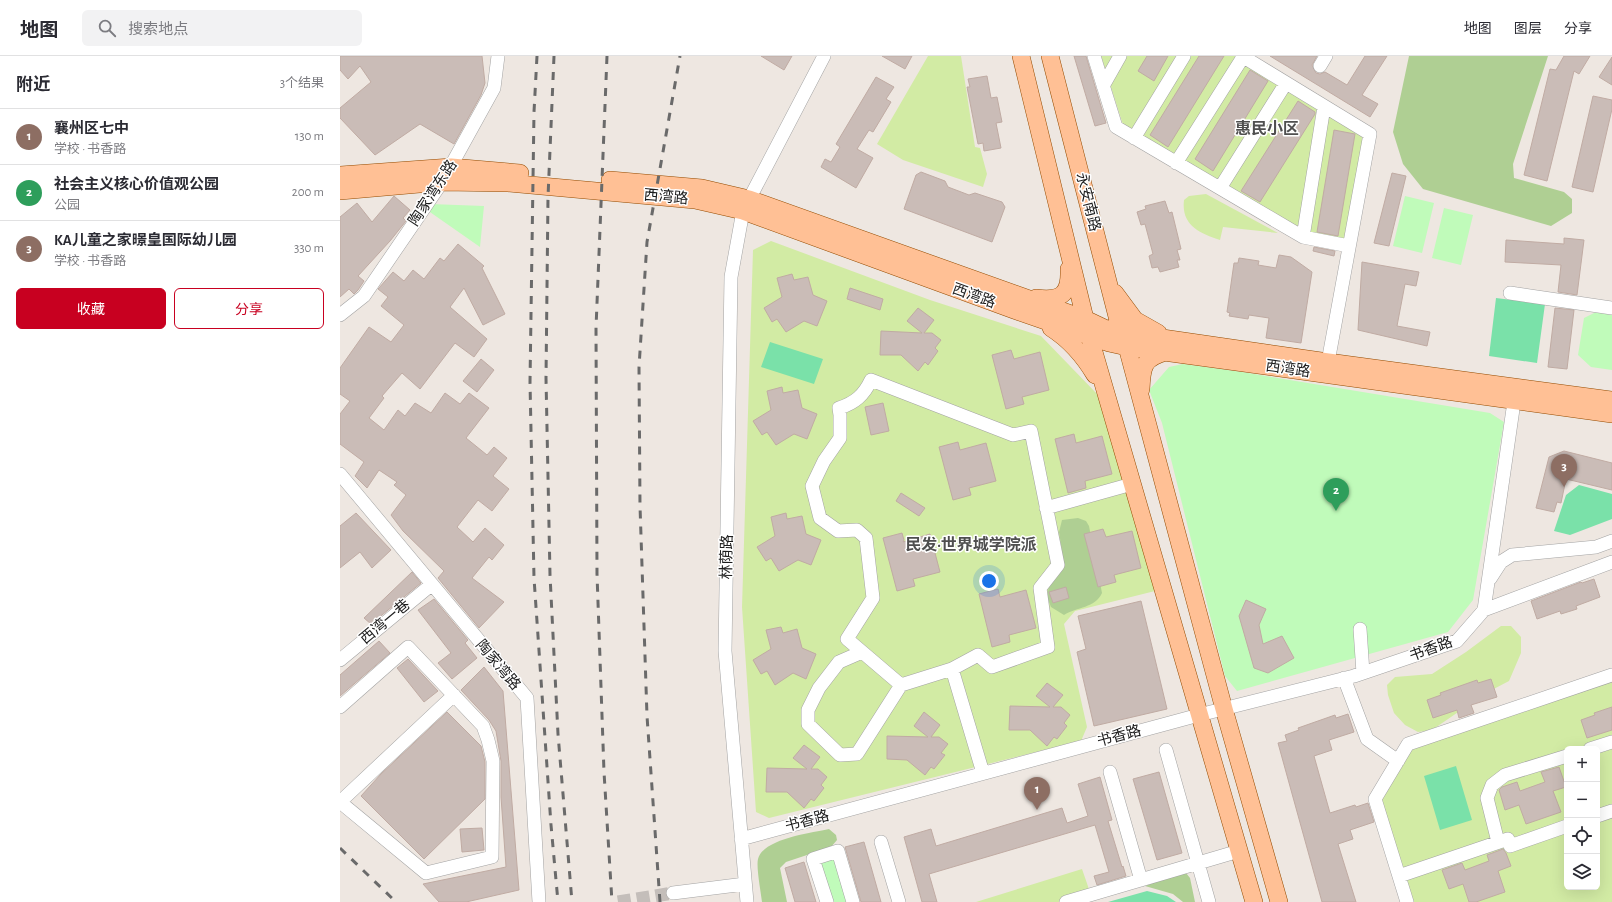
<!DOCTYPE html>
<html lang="zh">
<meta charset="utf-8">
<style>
:root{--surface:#fff;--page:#f2f2f3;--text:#2b2b33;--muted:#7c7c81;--line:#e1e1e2;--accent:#c80020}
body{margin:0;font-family:"Alegreya Sans","Noto Sans SC",sans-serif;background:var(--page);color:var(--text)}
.controls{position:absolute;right:12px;bottom:12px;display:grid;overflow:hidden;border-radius:6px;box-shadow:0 4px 16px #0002}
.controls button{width:36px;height:36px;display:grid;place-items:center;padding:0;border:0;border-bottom:1px solid var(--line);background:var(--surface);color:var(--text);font:20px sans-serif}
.you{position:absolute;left:649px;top:525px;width:14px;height:14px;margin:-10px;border:3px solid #fff;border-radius:50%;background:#1a73e8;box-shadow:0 0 0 6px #1a73e833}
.badge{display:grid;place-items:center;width:26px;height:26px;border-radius:50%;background:var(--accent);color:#fff;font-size:13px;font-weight:700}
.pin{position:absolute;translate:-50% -33px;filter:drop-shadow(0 1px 2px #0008)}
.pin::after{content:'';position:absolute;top:21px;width:14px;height:12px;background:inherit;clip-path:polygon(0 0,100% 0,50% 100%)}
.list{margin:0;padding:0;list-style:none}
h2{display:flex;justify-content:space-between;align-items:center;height:52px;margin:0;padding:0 16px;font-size:17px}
h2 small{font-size:13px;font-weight:400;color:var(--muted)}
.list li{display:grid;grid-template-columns:26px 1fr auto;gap:12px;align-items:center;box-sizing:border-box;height:56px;padding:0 16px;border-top:1px solid var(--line)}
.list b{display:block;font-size:15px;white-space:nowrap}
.list p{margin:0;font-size:13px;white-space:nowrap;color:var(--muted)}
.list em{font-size:13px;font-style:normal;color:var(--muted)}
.actions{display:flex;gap:8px;padding:12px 16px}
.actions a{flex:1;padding:9px 0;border:1px solid var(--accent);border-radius:6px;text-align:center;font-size:14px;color:var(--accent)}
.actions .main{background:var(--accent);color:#fff}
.icon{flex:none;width:22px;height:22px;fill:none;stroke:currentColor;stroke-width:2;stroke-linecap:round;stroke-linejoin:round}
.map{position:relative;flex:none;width:1272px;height:846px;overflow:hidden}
header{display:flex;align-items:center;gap:24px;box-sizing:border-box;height:56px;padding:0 20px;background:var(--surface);border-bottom:1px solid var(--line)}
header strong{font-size:19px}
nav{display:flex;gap:22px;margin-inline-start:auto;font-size:14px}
.search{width:280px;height:36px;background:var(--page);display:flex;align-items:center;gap:10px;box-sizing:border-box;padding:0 14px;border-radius:6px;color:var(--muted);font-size:15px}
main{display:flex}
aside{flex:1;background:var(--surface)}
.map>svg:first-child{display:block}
</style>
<header>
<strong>地图</strong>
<div class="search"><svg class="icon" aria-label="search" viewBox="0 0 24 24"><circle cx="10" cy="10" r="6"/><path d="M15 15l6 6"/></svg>搜索地点</div>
<nav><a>地图</a><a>图层</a><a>分享</a></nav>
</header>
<main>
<aside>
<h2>附近<small>3个结果</small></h2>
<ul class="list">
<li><span class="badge" style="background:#8d6e63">1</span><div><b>襄州区七中</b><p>学校 · 书香路</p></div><em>130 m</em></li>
<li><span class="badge" style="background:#2e9e5b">2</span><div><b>社会主义核心价值观公园</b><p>公园</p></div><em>200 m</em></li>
<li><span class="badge" style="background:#8d6e63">3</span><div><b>KA儿童之家暻皇国际幼儿园</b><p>学校 · 书香路</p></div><em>330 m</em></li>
</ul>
<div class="actions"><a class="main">收藏</a><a>分享</a></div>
</aside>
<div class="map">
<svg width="1272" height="846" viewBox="0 0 1272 846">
<rect width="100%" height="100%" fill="#eee7e1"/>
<path fill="#d2eba4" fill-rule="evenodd" d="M588 0H621L635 91 640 92 647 118 643 131 563 104 537 88Z
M761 0H896L1019 76 1024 84 1004 184 969 178 783 69Z
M866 138 938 177 883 171 880 184C859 177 841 169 844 144L849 140Z
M431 185 590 244 701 280 759 340 815 535 735 555 724 568 747 671 741 685 429 762 416 756 402 551 413 194Z
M1161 570H1171L1181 581V597L1169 625 1146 637 1092 674 1078 676 1065 669 1054 657 1048 639 1047 629 1055 621 1092 618 1126 596Z
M1272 619V846H1067L1035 743 1068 688ZM1227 693H1257V831H1227Z
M742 813 751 839 726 846H636Z"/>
<path fill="#afcf93" d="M1069 0H1208L1173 108 1174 122 1224 136 1232 143V157L1211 170 1083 133 1063 108 1053 76Z
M738 462 746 465 749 470 762 537C755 552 737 551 724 559L711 551 707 541 709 530 718 520 724 508 719 476 722 464Z
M489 773 496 779 497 784 491 791 446 806 440 812 447 846H422C421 837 416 811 418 803 423 783 470 777 489 773Z
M841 816 846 817 850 822 855 846H843L833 838 805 830Z"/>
<path fill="#c0fbba" d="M1065 140 1094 147 1082 197 1053 190Z
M90 148 144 150 140 191 87 154Z
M1104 152 1133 159 1121 209 1092 202Z
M1256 256 1272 259V314L1251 311 1238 299 1244 262Z
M843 308 902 316 1150 357 1164 366 1133 544 1108 576 897 635 885 620 822 367 809 334 829 311Z
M498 795 513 846H487L473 803Z"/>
<path fill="#7ae1a9" d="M1156 242 1205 248 1197 307 1149 300Z
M430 286 483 303 474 328 421 311Z
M1239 429 1272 438V463L1230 479 1214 475 1226 439Z
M1116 710 1132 764 1100 774 1084 720Z
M807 835 827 840 836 846H768Z"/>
<path fill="#cabcb7" stroke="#c0aba3" d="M0 0H142L145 27 141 39 114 88 80 68 35 99 0 62V52L31 26 20 10 8 23 0 14Z
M421 0H452L444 14Z
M542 0H572L565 13Z
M734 0H746L766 67 755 70Z
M807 0H828L814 25 798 15Z
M859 0H884L828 91 810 79Z
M930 0H977L972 9 976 17 980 18 985 16 1007 29 1025 0H1047L1022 39 1038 48 1030 61Z
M1224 0H1250L1239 18 1234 15 1207 125 1184 119 1210 13 1216 14Z
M1272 1V29L1259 21Z
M910 14 928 25 873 115 855 103Z
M647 20 651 42 657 41 662 66 656 67 661 92 644 95 643 87 638 88 627 31H630L628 23Z
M536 21 554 31 546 43 551 46 533 76 529 74 517 93 533 102 516 132 481 111 485 103 491 106 500 91 496 88Z
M1253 40 1272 44V53L1253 136 1232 131Z
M958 45 975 56V58L920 146 901 135Z
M994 74 1015 78 998 180 977 176Z
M581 116 605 125 608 131 629 139 635 137 662 146 665 151 652 186 564 153 576 119Z
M1052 117 1066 120 1049 190 1034 187Z
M54 140 70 154 63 162 66 165 50 185 18 220 24 225 18 234 14 238 9 233 0 241V161L17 147 32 166Z
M825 145 829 157 832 156 841 193 837 194 840 204H837L839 211 820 216 818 211 812 212 809 200 813 198 805 168 801 169 797 156 806 153 805 150Z
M1224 182 1244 184 1237 239 1218 236 1221 209 1165 206 1166 184 1224 188Z
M118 188 144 210 142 212 165 258 143 269 124 232 110 251 147 283 134 301 115 287 80 333 62 317 42 340 44 342 29 362 44 374 58 354 65 360 75 347 91 357 105 337 120 348 129 337 149 352 126 382 147 399 154 391 167 402 153 420 169 433 152 455 138 444 117 471 133 486 145 472 164 489 152 504 149 501 132 522 164 546 139 572 98 522 104 515 63 475 51 459 66 439 54 429 57 426 39 414 27 432 15 420 24 406 0 388V358L10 345 0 338V312L29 271 51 286 64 269 41 250 48 241 38 233 53 216 64 225 73 214 84 223 100 202 104 205Z
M974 191 995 195 994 200 973 195Z
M939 199 951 201 972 216 961 287 926 282 929 262 909 259 908 263 889 260 890 257 887 256 894 207H898L899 202 919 205 918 209 936 212Z
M1022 206 1079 216 1076 230 1065 228 1057 270 1090 276 1087 290 1018 274Z
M452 218 454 224 468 221 473 239 487 245 477 270 464 265 446 276 437 263 432 266 424 252 442 241 437 222Z
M510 232 543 243 540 254 507 243Z
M578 252 594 264 584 277H592L601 284 595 292 598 295 588 309 585 306 578 315 561 299H540L541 275 582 277 567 265Z
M1215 252 1234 254 1227 313 1208 311Z
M671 294 674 303 700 296 709 334 682 341 684 348 666 353 652 299Z
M141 303 154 314 137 336 123 325Z
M442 331 443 337 458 334 462 352 477 358 467 383 454 378 436 389 427 376 422 379 413 365 431 354 427 335Z
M543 347 549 375 531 379 525 351Z
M734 378 736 387 762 380 772 418 745 425 746 432 728 437 715 383Z
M618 386 620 394 646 387 656 425 629 432 631 439 613 444 599 391Z
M1224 395 1272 407V434L1226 423 1221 447 1217 446 1214 456 1196 452 1209 401Z
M561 437 585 452 579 460 556 445Z
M16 457 51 494 32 512 20 496 0 512V470Z
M446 457 447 463 462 460 466 478 481 484 471 509 458 504 439 515 431 502 426 505 417 491 435 480 431 461Z
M763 473 766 481 792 475 801 512 774 519 776 526 758 531 744 478Z
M562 477 564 484 563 486 590 478 600 516 573 523 575 530 557 535 543 482Z
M72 516 81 527 31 568 24 562Z
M1254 523 1260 541 1236 550 1237 553 1221 558 1220 555 1197 563 1191 545 1241 526 1242 527Z
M726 531 729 542 713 547 709 536Z
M658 533 660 541 686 534 696 572 669 579 670 586 652 591 639 538Z
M94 543 128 584 125 587 137 602 112 623 98 607 111 597 78 554Z
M906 544 926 553 919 569 923 588 942 580 954 602 928 617 914 612 899 560Z
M801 545 827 653 754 670 737 596 746 593 738 560Z
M441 571 443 577 457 573 462 592 476 598 466 623 453 617 435 629 427 615 421 618 413 604 431 593 426 574Z
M39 585 50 597 0 640V619Z
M68 603 98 635 84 646 57 612Z
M144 611 163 635 179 834 126 846H99L83 828 166 811 161 741V705L156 675 149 664 121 634Z
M1151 623 1157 641 1131 649 1134 657 1119 662 1117 654 1093 662 1087 644 1101 639 1100 637 1137 624 1138 627Z
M707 627 723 639 713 651H721L730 659 724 667 727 670 717 683 714 681 707 690 690 674H669L670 650 710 651 696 640Z
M1272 651V674L1247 682 1241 664 1255 659 1254 657Z
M107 656 141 690 145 706V743L84 803 21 740 41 718Z
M584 656 600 669 591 681H599L608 688 601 697 605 699 594 713 591 711 585 719 567 704 547 703V680L588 681 574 670Z
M1008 658 1014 676 989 684 992 694 974 700 990 757 1015 749 1016 751 1028 747 1034 766 1010 774 1013 783 998 788 1016 846H982L938 687 947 685 945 679 959 674 958 672 995 659 996 662Z
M464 689 480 701 471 713H478L487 721 481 729 484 732 474 745 471 743 464 752 447 736H426L427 712 467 713 453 702Z
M1219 711 1226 731 1213 735 1221 756 1186 768 1179 749 1165 754 1159 734 1162 731 1177 726 1180 735 1205 726 1201 716Z
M819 716 842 797 817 804 793 723Z
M760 721 772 764 768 765 782 811 783 810 786 820 757 829 754 820 769 816 755 769 589 818 597 846H582L564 781 591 773 596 790 722 752 727 767 748 760 738 728Z
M142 772 144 794 122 796 120 773Z
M524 786 541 846H521L505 791Z
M1163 793 1166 797 1171 810 1158 815 1165 836 1136 846H1129L1123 828 1109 833 1102 814 1122 807 1125 814 1149 805 1147 799Z
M464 806 476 846H455L445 812Z"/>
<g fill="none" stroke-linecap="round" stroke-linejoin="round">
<path stroke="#c4beba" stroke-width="13" stroke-dasharray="13 6" stroke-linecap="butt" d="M278 846 333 837"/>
<g stroke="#a3a3a3" stroke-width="14">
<path id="minor" d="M754 0 776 71 963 181 1009 190
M902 0 1030 78 988 306
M980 10 986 0
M763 30 780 0
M794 82 844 0
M836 107 903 1
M880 132 946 27
M963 181 984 51
M1170 237 1272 252
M0 259 24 240 102 126 154 32 158 0
M0 418 187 642 199 846
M706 452 792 428
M1150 523 1161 506 1172 499 1256 491 1272 485
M1144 554 1272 506
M1020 573 1023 617
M522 596 499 606 479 632 468 654V668L500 699 517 698 561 629
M0 604 91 529
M612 613 638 599 652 611 708 591 700 532 718 509 691 375 673 379 531 324C524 339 515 347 499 352L500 359V382L484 405 472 430 480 462 498 475 517 474 526 482 533 542 507 583 561 629 612 613 643 717
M1004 622 1027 683 1058 705
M0 651 68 591 143 670 148 684 153 705 152 801 86 817 0 746 114 639
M1250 693 1272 686
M826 694 869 846
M770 716 801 824
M1257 760 1272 755
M401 783 859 659 1014 620 1117 585 1144 554 1174 346
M541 786 559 846
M1158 786 1147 742 1152 729 1165 719 1227 700
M1059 820 1168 783 1170 790 1227 770
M333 837 405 828
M407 846 385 595 391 221 403 155 484 0
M487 846 473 803 498 795 513 846
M726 846 899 795
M1067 846 1035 743 1068 688 1272 619"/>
</g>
<g stroke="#944b00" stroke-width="18">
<path id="major" d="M681 0 749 279 914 846
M710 0 781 276 787 291 884 653 939 846
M0 119 111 111 180 117
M270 124 362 132 409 143 745 263 764 272 781 276 988 306 1272 344
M0 135 102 126 168 127 355 144 403 155 674 254 769 287 787 291 1272 358
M775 237 795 264 818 277
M696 242C721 245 730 239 729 213
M711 272C730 284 743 299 755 319
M801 333C802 311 803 302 826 296"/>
</g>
<use href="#minor" stroke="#fff" stroke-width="13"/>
<use href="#major" stroke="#ffc095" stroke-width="17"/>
<path stroke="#6a6a6a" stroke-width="3" stroke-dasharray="8 8" stroke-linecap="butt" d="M197 0 194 56 190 326 194 522 211 769 218 846
M214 0 208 141 206 322 210 519 218 678 232 846
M267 0 256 272 257 518 264 716 272 846
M0 792 56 846
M320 846 307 660 300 450 299 311 307 186 340 0"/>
</g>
<g text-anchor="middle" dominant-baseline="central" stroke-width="3" stroke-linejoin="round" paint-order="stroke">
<g font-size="15" fill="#1c1c1c" stroke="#fff">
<text transform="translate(93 137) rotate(-57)">陶家湾东路</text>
<text transform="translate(326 141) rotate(5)">西湾路</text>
<text transform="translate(748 146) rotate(76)">永安南路</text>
<text transform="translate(634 240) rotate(20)">西湾路</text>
<text transform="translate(948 313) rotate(8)">西湾路</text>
<text transform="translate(387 501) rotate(-89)">林荫路</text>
<text transform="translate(45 566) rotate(-40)">西湾一巷</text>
<text transform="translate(1091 593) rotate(-20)">书香路</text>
<text transform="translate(158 609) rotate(50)">陶家湾路</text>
<text transform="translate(779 680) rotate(-15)">书香路</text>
<text transform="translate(467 765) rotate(-15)">书香路</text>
</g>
<g font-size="16" font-weight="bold" fill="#4f4f4f" stroke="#fff">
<text x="927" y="73">惠民小区</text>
<text x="631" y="489">民发·世界城学院派</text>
</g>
</g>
</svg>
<div class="controls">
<button>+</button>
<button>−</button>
<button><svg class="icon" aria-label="locate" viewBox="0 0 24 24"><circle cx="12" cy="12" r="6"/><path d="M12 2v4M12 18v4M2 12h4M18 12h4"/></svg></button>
<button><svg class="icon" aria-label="layers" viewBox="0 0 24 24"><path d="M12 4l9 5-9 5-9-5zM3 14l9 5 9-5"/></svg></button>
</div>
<div class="you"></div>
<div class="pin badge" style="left:697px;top:754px;background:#8d6e63">1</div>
<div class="pin badge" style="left:996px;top:455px;background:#2e9e5b">2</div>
<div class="pin badge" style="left:1224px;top:431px;background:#8d6e63">3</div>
</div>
</main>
